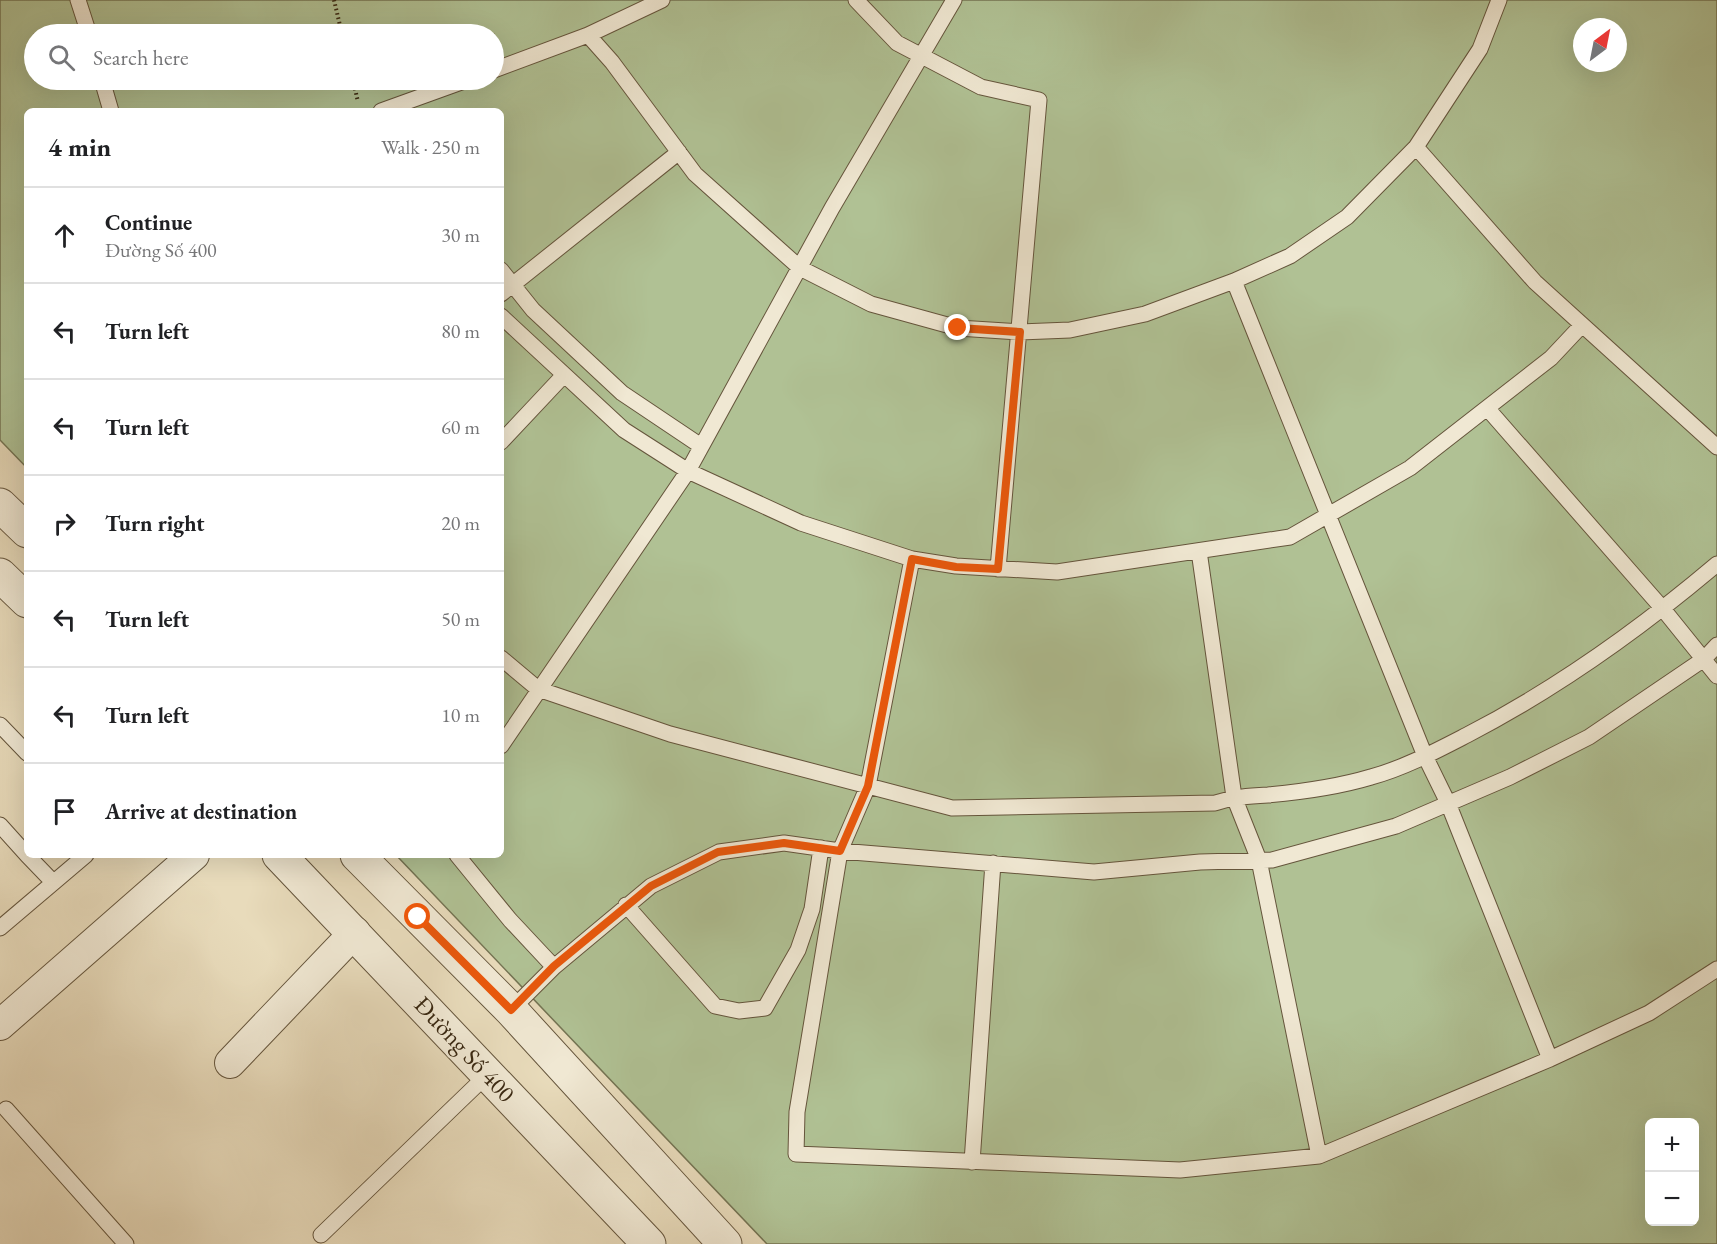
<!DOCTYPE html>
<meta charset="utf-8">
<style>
:root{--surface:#fff;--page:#f6f6f6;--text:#202124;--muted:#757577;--line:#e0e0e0}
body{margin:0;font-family:"EB Garamond",serif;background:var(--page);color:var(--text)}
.controls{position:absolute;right:18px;bottom:18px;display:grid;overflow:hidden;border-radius:9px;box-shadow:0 6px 24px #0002}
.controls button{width:54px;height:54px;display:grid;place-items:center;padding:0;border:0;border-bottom:2px solid var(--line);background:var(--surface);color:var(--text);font:30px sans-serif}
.compass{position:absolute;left:1573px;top:18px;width:54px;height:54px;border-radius:50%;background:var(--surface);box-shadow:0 6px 24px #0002;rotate:32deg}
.stop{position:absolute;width:18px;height:18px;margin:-14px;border:4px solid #ea580c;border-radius:50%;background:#fff}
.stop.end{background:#ea580c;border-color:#fff;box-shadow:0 2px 6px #0008}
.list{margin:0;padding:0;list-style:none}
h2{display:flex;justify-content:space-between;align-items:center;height:78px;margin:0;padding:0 24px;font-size:26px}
h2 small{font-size:20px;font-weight:400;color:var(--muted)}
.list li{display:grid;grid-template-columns:39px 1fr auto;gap:18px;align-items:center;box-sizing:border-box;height:96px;padding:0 24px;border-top:2px solid var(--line)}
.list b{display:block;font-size:22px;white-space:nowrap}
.list p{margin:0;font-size:20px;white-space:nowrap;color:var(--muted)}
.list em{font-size:20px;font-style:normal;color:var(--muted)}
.icon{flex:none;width:33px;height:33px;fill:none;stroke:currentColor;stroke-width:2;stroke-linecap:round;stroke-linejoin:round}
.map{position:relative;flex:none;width:1717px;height:1244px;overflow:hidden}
.search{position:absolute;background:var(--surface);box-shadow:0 6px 24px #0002;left:24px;top:24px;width:480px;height:66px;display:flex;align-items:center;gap:15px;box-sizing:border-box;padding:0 21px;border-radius:33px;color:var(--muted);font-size:22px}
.panel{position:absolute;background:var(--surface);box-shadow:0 6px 24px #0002;left:24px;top:108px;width:480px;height:750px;border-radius:9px}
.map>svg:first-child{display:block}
</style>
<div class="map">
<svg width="1717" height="1244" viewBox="0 0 1717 1244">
<rect width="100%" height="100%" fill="#e8dbbb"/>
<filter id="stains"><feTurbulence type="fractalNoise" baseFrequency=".00333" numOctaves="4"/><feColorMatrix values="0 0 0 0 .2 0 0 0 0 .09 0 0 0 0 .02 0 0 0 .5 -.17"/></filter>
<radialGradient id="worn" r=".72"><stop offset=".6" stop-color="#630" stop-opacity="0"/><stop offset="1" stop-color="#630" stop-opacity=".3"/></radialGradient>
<path fill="#b0c194" stroke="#747453" stroke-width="1.5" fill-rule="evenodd" d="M0 0H1717V1244H767L396 855H501V111H27V468L0 440ZM1582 27H1618V63H1582ZM34 34H494V80H34ZM1650 1122H1694V1222H1650Z"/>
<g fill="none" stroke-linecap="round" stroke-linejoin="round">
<g stroke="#65553c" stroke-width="17">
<path id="service" d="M78 0 89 34
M856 0 897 43 981 87 1039 100 998 569
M588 35 612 62 695 174 800 268 871 304 958 328 1020 332 1070 330 1145 314 1234 281 1290 256 1347 217 1416 147 1480 49 1499 0
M494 70 588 35 662 0
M102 80 111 111
M381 111 467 80
M1416 147 1535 282 1717 447
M501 270 533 310 622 393 701 446
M1234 281 1425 756 1448 803 1550 1059
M501 294 679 152
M501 316 624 430 688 471 801 523 912 559 956 566 1057 572 1290 537 1410 468 1551 358 1582 325
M1487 408 1663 609 1717 676
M501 442 563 376
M1199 551 1234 797 1259 860 1319 1156
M912 559 868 786 840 851 797 1112 796 1154 1180 1170 1319 1156 1550 1059 1649 1013 1717 969
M501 658 538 689 670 734 952 808 1215 803C1233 797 1249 796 1268 795 1300 792 1341 786 1371 777 1404 768 1436 751 1467 735 1558 688 1639 630 1717 564
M0 725 27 753
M501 746 688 471 832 208 954 0
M0 825 27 855
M27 855 53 882
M457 855 510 920 554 967
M626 905 715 1006 739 1011 765 1008 798 950 812 909 821 848
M0 928 86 855
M511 1010 554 967 651 886 719 852 784 843 840 851 1094 872 1200 862 1272 860 1396 826 1510 777 1589 737 1704 659 1717 645
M6 1109 126 1244
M972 1162 993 863
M321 1235 488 1074"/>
</g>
<g stroke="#65553c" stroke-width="32">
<path id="minor" d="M0 1025 194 855
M230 1063 355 932"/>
</g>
<g stroke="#65553c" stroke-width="35">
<path id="tertiary" d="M0 505 27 531
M0 575 27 601
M279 855 649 1244
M357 855 511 1010 725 1244"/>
</g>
<path stroke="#392812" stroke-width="4" stroke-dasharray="1.5 3" stroke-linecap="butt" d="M334 0 342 34
M353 80 358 102"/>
<use href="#service" stroke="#f0e8d3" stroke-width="15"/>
<use href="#minor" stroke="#f0e8d3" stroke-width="30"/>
<use href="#tertiary" stroke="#f0e8d3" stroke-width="33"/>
</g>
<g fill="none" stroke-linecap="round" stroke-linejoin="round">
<path stroke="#ea580c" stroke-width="8" d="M418 917 511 1010 554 966 651 886 718 852 784 843 840 851 868 786 912 559 956 567 998 569 1020 332 958 328"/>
</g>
<g text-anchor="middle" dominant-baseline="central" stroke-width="4.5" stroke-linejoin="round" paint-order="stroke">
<g font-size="24" fill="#392812" stroke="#f0e8d3">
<text transform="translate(465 1049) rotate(47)">Đường Số 400</text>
</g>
</g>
<rect width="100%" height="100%" filter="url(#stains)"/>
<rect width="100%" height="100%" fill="url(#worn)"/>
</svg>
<div class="controls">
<button>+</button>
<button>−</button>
</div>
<svg class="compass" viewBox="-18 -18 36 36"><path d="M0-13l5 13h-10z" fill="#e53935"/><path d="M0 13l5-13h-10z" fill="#757577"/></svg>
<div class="stop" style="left:418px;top:917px"></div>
<div class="stop end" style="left:958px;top:328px"></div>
<div class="search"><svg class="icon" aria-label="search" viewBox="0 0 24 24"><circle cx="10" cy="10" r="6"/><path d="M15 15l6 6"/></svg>Search here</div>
<section class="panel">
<h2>4 min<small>Walk · 250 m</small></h2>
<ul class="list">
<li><svg class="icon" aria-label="ahead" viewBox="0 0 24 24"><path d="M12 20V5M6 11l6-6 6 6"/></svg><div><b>Continue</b><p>Đường Số 400</p></div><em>30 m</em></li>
<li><svg class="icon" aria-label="left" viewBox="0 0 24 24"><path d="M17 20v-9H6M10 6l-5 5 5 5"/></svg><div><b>Turn left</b></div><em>80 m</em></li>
<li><svg class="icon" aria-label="left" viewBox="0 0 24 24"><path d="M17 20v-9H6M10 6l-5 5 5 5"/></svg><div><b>Turn left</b></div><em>60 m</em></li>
<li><svg class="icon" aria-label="right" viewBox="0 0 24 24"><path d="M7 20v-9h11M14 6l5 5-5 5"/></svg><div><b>Turn right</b></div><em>20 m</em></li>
<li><svg class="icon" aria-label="left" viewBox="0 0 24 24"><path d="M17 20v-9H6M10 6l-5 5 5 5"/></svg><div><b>Turn left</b></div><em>50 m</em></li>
<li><svg class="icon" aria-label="left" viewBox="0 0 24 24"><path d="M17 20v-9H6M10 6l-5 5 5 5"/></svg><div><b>Turn left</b></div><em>10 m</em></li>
<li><svg class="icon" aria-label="arrive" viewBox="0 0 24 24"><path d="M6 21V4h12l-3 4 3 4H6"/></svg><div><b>Arrive at destination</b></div></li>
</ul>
</section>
</div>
